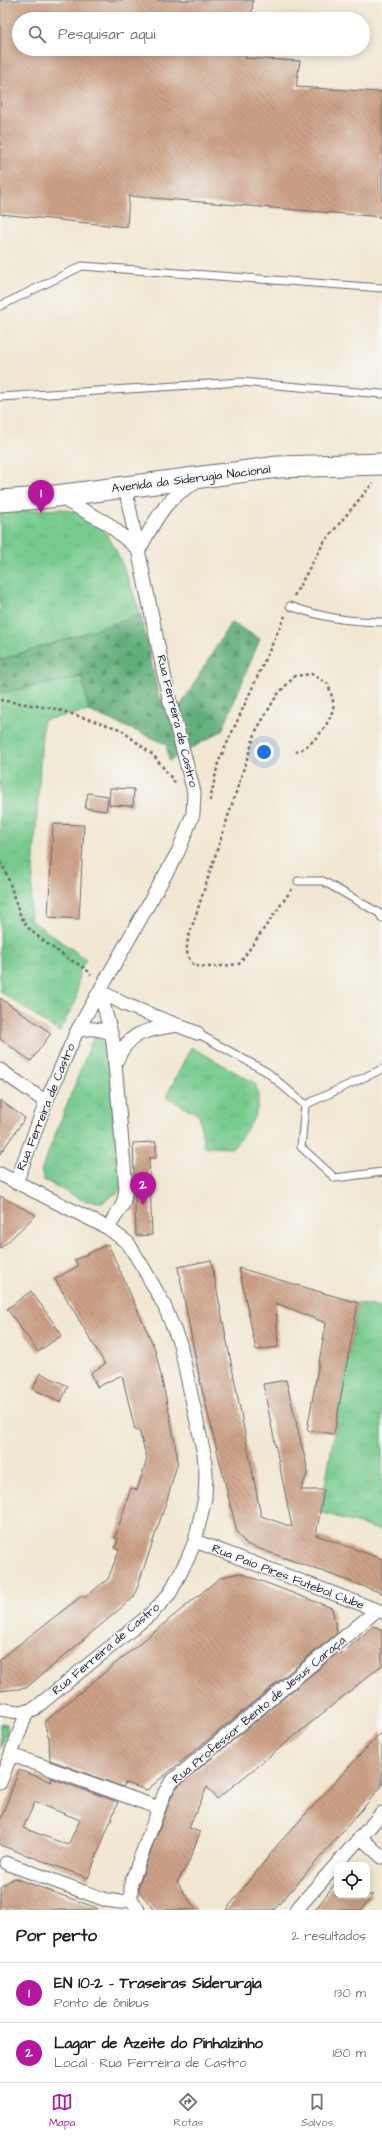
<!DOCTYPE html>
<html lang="pt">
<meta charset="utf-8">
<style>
:root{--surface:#fff;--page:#f6f6f6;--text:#222;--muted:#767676;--line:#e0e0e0;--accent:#b5179e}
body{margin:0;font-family:"Architects Daughter",sans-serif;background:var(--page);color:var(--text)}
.controls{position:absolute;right:12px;bottom:12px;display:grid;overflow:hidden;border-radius:8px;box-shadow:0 2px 10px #0003}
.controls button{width:36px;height:36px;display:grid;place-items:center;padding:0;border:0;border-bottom:1px solid var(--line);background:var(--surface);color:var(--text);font:20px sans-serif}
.you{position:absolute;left:264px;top:752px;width:14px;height:14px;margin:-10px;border:3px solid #fff;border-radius:50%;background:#1a73e8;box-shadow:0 0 0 6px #1a73e833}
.badge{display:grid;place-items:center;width:26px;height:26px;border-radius:50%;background:var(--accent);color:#fff;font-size:13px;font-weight:700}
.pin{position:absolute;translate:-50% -33px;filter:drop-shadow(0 1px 2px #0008)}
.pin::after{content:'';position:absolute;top:21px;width:14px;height:12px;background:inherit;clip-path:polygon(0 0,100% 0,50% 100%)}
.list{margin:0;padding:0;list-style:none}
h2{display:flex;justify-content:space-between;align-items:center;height:52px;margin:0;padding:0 16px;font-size:17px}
h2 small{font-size:13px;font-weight:400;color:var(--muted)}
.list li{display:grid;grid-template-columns:26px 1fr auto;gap:12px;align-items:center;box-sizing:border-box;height:60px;padding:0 16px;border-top:1px solid var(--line)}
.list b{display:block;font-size:15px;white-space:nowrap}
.list p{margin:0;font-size:13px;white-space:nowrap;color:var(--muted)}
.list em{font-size:13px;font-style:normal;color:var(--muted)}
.icon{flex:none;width:22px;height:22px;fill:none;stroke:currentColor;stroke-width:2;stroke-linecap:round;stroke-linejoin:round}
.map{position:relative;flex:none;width:382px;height:1910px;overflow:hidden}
.search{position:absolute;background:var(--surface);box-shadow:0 2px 10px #0003;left:12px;right:12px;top:12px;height:44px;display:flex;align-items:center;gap:10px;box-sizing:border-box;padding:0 14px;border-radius:22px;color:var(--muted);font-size:15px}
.sheet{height:172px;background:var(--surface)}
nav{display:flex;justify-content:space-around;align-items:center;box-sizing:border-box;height:56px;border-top:1px solid var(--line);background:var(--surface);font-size:11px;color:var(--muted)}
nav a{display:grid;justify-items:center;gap:2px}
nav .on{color:var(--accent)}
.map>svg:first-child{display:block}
</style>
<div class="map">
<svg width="382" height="1910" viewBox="0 0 382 1910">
<defs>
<pattern id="grass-tufts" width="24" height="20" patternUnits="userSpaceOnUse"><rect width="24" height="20" fill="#76ca8d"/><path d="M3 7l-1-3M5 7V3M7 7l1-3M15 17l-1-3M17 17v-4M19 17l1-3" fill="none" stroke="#66ad7b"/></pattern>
<pattern id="forest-firs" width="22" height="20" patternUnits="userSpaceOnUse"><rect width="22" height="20" fill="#60ae78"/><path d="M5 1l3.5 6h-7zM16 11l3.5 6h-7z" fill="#4f8d64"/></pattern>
<pattern id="building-back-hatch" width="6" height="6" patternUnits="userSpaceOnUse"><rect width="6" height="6" fill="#cda186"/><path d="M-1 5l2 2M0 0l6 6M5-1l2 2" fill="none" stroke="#a6836f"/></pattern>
</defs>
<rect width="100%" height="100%" fill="#f6f6f2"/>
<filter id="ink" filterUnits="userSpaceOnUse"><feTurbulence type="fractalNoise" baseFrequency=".025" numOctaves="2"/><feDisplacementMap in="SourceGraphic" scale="8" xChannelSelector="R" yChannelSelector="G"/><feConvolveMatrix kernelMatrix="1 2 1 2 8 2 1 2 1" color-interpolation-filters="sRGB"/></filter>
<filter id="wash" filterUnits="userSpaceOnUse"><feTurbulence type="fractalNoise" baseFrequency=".012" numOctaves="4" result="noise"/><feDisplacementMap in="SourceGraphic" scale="16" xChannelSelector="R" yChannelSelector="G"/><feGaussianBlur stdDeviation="0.9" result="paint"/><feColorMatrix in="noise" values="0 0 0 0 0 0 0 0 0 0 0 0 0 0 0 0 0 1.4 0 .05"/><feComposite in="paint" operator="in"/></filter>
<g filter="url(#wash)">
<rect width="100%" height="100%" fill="#f1e7d2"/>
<path fill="url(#grass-tufts)" stroke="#4c7664" d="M60 509C75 510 90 517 101 528 117 542 133 593 141 615L0 660V512Z
M82 677 89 711 43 720 30 920 86 959 79 973 76 1001 59 1032 0 991V693Z
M96 1036 106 1045 118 1105 121 1190 103 1202 84 1201 44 1180 41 1171 91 1043Z
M191 1047 255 1083C265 1111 249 1126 233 1148L204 1147 199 1115 166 1097Z
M358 1303 382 1308V1531L320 1512Z
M0 1723 7 1724V1732L0 1749Z"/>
<path fill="url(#forest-firs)" stroke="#41685a" d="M141 615 159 698 181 705 231 622 260 639 222 731 169 761 166 744 89 711 82 677 0 693V660Z"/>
<g id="blocks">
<path fill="url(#building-back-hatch)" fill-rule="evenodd" d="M0 0H253L251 19H19V49H247L245 58 300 61 296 87 382 92V217L129 196 127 227 0 214Z
M110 788 134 789 133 806 109 805Z
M88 793 108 796 106 811 85 808Z
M53 824 84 825 79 919 48 917Z
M0 998 51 1033 31 1061 0 1039Z
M0 1100 25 1118 0 1154Z
M156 1142V1158H149L152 1235 136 1236 133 1143Z
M0 1196 36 1215 0 1249Z
M108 1244 155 1349 171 1422 178 1461 167 1500 134 1597 26 1688 0 1691V1659L83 1595 84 1598 108 1579 119 1550 115 1548 118 1539 115 1538 131 1488 137 1490 147 1459 139 1430H135L122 1375 97 1387 91 1373 105 1364 55 1279 78 1266 75 1260Z
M211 1260 261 1516 292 1527 263 1384 286 1380 308 1471 301 1490H324L316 1535 382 1559V1593L246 1544 237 1532 200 1381 178 1267Z
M239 1268 358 1303 334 1434 307 1430 326 1323 276 1303 278 1347 256 1350Z
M31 1291 62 1335 38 1352 7 1309Z
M40 1373 68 1386 61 1402 33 1389Z
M240 1573 332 1608 337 1633 147 1790 125 1783 123 1787 50 1760 49 1739 44 1722 221 1577Z
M373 1626 382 1630V1665L217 1799 207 1787 189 1828 200 1832 188 1864 177 1882 196 1910H154L139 1891V1884L172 1795 177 1787 340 1651 341 1655Z
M382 1731V1786L310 1869 274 1910H226L280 1842Z
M19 1770 52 1782 51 1778 118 1802 88 1878 0 1845V1821ZM35 1802 80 1820 68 1845 23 1828Z
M14 1878 97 1908V1910H0V1887Z
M337 1881V1895H373L361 1910H315Z"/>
</g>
</g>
<g filter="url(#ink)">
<use href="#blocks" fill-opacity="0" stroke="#6a6770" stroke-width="1"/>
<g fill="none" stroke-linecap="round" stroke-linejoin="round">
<g stroke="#6a6770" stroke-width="9">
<path id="lane" d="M0 306 82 266 382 288
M0 397 241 382 382 394
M290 606C324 618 346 621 382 622
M298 881H323L379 913 382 918
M197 1033 267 1072 305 1105 382 1069
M305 1105 301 1147 335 1178 382 1172"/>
</g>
<g stroke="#6a6770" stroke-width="15">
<path id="street" d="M59 497 107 523 139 550
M139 550C155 521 165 497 197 482
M100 991 113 1041 126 1189 123 1204 108 1228
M100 991 124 1004 197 1033
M77 1031C90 1027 99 1029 111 1033
M116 1062C129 1030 148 1030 178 1025
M0 1070 46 1102
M0 1174 108 1228 128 1243 144 1269 164 1305 180 1344 204 1454 206 1474 205 1498 195 1541 188 1558 170 1593 153 1612 34 1709C22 1714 12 1711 0 1709
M16 1183 46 1102 77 1031 178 852 193 814 194 792 169 698 125 487
M195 1541 382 1612
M12 1755 159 1808
M0 1783 27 1712
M360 1837 382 1857
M6 1863 106 1900 120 1902 131 1899
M138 1910 131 1899V1883L165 1792 171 1782 377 1610
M296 1910 382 1813"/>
</g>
<g stroke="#6a6770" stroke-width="23">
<path id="primary" d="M0 501 41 498 278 467 382 464"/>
</g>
<path stroke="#6a6770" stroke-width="2.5" stroke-dasharray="3 3" stroke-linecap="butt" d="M294 596 324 542 373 483
M0 700 56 709 120 729 154 756 176 784
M210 801 218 763 285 616
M0 862C13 881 13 906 26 925 31 933 60 953 69 959 77 964 87 968 91 975
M292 889 239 964 213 967 195 966C186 957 186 951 188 939L256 731 277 695 295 676 312 674 328 684C330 691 335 703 333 709 328 727 313 745 296 752"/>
<use href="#lane" stroke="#fff" stroke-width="7"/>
<use href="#street" stroke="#fff" stroke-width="13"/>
<use href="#primary" stroke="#fff" stroke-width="21"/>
</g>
</g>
<g text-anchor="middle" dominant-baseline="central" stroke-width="3" stroke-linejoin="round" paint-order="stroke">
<g font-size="12" fill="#22223b" stroke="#f6f6f2">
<text transform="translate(191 479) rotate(-7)">Avenida da Siderugia Nacional</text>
<text transform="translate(177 721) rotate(76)">Rua Ferreira de Castro</text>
<text transform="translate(46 1107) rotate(-68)">Rua Ferreira de Castro</text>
<text transform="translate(288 1577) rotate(21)">Rua Paio Pires Futebol Clube</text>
<text transform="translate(106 1649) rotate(-40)">Rua Ferreira de Castro</text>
<text transform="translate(259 1710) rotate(-40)">Rua Professor Bento de Jesus Caraça</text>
</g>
</g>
</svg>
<div class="controls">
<button><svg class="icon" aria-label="locate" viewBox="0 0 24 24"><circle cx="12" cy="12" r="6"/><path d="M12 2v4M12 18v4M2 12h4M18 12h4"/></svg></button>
</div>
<div class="you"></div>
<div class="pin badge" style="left:41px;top:513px">1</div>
<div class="pin badge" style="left:143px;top:1205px">2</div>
<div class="search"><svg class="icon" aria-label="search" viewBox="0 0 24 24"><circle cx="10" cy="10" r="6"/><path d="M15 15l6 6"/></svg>Pesquisar aqui</div>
</div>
<section class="sheet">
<h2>Por perto<small>2 resultados</small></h2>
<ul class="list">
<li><span class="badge">1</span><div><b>EN 10-2 - Traseiras Siderurgia</b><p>Ponto de ônibus</p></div><em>130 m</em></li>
<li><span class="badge">2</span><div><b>Lagar de Azeite do Pinhalzinho</b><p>Local · Rua Ferreira de Castro</p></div><em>180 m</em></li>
</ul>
</section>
<nav>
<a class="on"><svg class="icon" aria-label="map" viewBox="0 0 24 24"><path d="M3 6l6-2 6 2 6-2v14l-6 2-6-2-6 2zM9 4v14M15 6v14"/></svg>Mapa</a>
<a><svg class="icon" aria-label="directions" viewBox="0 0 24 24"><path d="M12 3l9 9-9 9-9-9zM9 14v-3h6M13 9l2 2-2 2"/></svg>Rotas</a>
<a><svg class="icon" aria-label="saved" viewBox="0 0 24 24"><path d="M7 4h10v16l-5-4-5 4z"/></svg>Salvos</a>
</nav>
